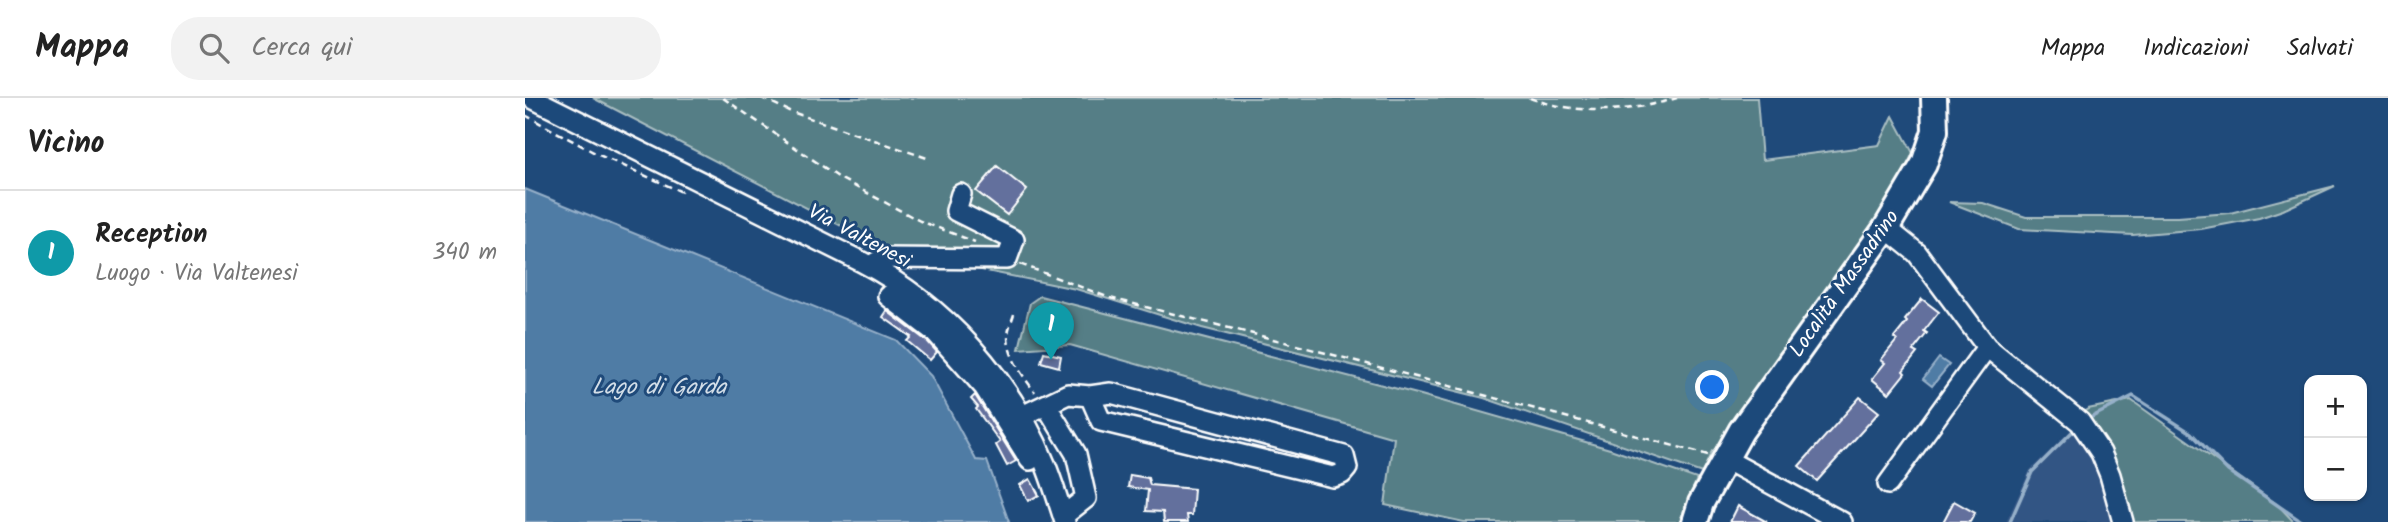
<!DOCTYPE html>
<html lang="it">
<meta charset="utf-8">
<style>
:root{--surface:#fff;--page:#f2f2f2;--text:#222;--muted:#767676;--line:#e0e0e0;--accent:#85585c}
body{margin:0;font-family:Kalam,sans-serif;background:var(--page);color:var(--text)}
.controls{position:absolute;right:21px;bottom:21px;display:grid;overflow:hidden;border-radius:14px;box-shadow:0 2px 5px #0004}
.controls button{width:63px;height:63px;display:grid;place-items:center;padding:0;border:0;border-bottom:2px solid var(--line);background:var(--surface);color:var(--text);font:35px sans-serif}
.you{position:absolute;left:1188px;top:290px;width:24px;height:24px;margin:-18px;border:5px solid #fff;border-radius:50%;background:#1a73e8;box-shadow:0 0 0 10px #1a73e833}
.badge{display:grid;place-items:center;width:46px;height:46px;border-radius:50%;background:var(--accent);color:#fff;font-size:23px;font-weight:700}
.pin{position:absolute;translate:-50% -58px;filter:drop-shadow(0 2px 4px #0008)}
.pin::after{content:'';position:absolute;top:37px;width:24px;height:21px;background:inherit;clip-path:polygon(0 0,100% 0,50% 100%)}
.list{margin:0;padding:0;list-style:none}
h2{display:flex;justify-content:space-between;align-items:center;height:91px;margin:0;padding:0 28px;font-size:30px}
h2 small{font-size:23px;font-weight:400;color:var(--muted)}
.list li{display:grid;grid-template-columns:46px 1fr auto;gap:21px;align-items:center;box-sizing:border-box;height:126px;padding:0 28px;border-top:2px solid var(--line)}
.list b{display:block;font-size:26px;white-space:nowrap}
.list p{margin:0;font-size:23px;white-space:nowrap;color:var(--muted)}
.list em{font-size:23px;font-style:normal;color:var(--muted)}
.icon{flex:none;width:38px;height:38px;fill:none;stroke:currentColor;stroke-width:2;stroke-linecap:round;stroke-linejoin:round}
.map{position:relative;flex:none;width:1863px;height:424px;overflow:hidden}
header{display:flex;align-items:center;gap:42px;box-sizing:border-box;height:98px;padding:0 35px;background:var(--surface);border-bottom:2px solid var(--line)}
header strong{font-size:33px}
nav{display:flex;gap:38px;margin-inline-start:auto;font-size:24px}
.search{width:490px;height:63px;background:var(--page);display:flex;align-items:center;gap:18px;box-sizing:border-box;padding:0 24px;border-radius:28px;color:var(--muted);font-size:26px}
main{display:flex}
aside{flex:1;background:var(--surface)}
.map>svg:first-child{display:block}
</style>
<header>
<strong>Mappa</strong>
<div class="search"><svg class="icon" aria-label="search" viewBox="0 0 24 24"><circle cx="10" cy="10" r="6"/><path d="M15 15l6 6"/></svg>Cerca qui</div>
<nav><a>Mappa</a><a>Indicazioni</a><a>Salvati</a></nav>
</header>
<main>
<aside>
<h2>Vicino<small></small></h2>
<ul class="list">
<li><span class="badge" style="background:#0f9aa8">1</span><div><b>Reception</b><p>Luogo · Via Valtenesi</p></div><em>340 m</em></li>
</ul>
</aside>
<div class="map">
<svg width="1863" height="424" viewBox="0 0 1863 424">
<rect width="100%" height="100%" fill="#1f4a7a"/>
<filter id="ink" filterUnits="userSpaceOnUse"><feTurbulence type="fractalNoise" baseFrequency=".0143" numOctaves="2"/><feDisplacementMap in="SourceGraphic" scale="14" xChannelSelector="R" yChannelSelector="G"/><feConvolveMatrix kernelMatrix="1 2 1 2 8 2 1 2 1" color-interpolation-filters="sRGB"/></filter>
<g filter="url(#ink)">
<path fill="#335584" d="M1552 326 1566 346 1594 424H1481L1505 372Z"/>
<path fill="#557e86" stroke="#aabec2" stroke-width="2" d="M68 0H1232L1237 62 1354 47 1368 18 1388 55 1362 107 1358 125 1196 347 1187 353 1177 375 959 300 677 230 551 191 367 154Z
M1810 88 1758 112 1734 120 1676 131 1608 137 1494 131 1424 104 1458 105 1501 119H1653L1705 115Z
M515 198 896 297 1085 351 1172 381 1154 424H939L860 407 869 340 545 247 494 251 505 205Z
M1606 302 1753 407 1769 424H1601L1557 315 1563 311Z"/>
<path fill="#507ca5" stroke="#96b0c9" stroke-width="2" d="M0 91 371 242 406 278 451 362 462 363 484 424H0Z
M1414 260 1424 267 1407 288 1398 281Z"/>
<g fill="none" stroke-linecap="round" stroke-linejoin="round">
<path stroke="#96b0c9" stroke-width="3.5" d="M1565 320 1608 298 1666 335 1703 373 1777 424
M1485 424 1507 374 1550 331"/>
</g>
<path fill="#63709d" stroke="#fff" stroke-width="2" d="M472 68 502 92 482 117 451 93Z
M1397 201 1414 214 1399 233 1402 235 1388 253 1392 255 1378 273 1380 275 1364 295 1347 281 1360 265 1356 262 1372 242 1369 240 1382 224 1380 222Z
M362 213 403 244 412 254 405 262 382 243 386 239 358 219Z
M519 254 536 258 534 269 516 264Z
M450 297 491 363 482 368 471 347 475 344 451 311 453 309 446 301Z
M1335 299 1354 314 1292 383 1274 368Z
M605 377 623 380 625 387 669 391 667 417H662L663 424H639L638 414 621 413 623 392 603 389Z
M505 381 514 397 503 403 495 387Z
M1429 403 1450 415 1445 424H1418Z
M1213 408 1242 424H1205Z"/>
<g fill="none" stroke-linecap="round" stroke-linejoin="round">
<g stroke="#fff" stroke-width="24">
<path id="minor" d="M7 0 337 164C420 207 486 281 521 368 528 386 534 405 540 424
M1361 130 1392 155 1462 249 1555 324 1576 355 1585 377 1598 424
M345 168 358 160 482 161 489 142 431 113 436 96
M363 198 411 235 459 289 505 362
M521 307 551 356 561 400 538 418
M497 318 543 296 565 298 586 295 819 358 822 370 817 376 808 379 576 323 565 298
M1200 361 1317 424
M1363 386 1462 249"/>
</g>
<g stroke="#fff" stroke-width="30">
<path id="major" d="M1170 424 1176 405 1216 333 1361 130 1399 66 1410 33 1409 0"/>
</g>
<path stroke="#fff" stroke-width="2.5" stroke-dasharray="7 5" stroke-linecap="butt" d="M198 0 316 81 395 123 450 144
M237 0 264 13 405 61
M1005 0C1053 17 1103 15 1152 0
M0 17 74 57 157 94
M495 166 585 200 756 243 1183 357
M489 216C487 223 483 231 483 238 483 259 498 278 510 294"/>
<use href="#minor" stroke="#1f4a7a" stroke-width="19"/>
<use href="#major" stroke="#1f4a7a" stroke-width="24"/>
</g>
</g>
<g text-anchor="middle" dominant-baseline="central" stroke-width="6" stroke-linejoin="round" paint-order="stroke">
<g font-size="21" fill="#fff" stroke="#1f4a7a">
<text transform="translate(334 139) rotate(28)">Via Valtenesi</text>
<text transform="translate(1320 186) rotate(-55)">Località Massadrino</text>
</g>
<g font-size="23" font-style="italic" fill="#d3dee8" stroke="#1f4a7a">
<text x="134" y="290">Lago di Garda</text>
</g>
</g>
</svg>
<div class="controls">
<button>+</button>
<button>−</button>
</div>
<div class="you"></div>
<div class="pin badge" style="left:526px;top:262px;background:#0f9aa8">1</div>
</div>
</main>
